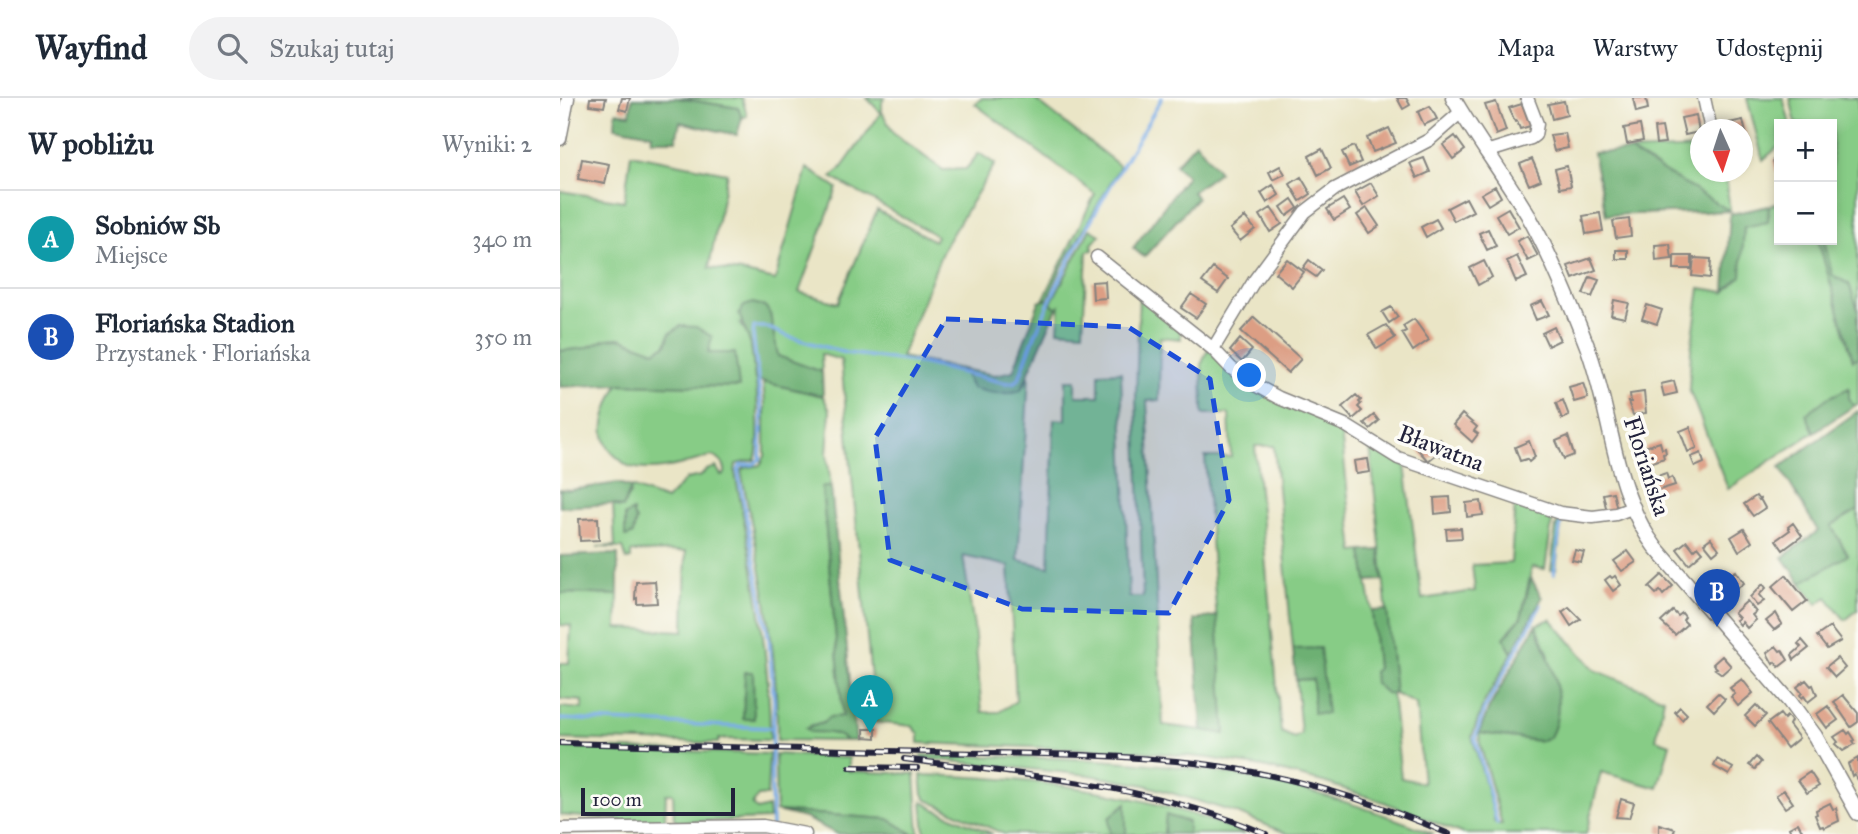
<!DOCTYPE html>
<html lang="pl">
<meta charset="utf-8">
<style>
:root{--surface:#fff;--page:#f2f2f3;--text:#1f2937;--muted:#747a83;--line:#e0e1e3;--accent:#0f766e}
body{margin:0;font-family:"IM FELL Great Primer",serif;background:var(--page);color:var(--text)}
.controls{position:absolute;right:21px;top:21px;display:grid;overflow:hidden;border-radius:0px;box-shadow:0 4px 10px #0003}
.controls button{width:63px;height:63px;display:grid;place-items:center;padding:0;border:0;border-bottom:2px solid var(--line);background:var(--surface);color:var(--text);font:35px sans-serif}
.compass{position:absolute;left:1130px;top:21px;width:63px;height:63px;border-radius:50%;background:var(--surface);box-shadow:0 4px 10px #0003;rotate:177deg}
.scale{position:absolute;left:21px;bottom:18px;width:154px;box-sizing:border-box;padding-left:7px;border:4px solid #22223b;border-top:0;font-size:19px;line-height:24px;white-space:nowrap;color:#22223b;-webkit-text-stroke:5px #fdfcf7;paint-order:stroke}
.you{position:absolute;left:690px;top:278px;width:24px;height:24px;margin:-18px;border:5px solid #fff;border-radius:50%;background:#1a73e8;box-shadow:0 0 0 10px #1a73e833}
.badge{display:grid;place-items:center;width:46px;height:46px;border-radius:50%;background:var(--accent);color:#fff;font-size:23px;font-weight:700}
.pin{position:absolute;translate:-50% -58px;filter:drop-shadow(0 2px 4px #0008)}
.pin::after{content:'';position:absolute;top:37px;width:24px;height:21px;background:inherit;clip-path:polygon(0 0,100% 0,50% 100%)}
.list{margin:0;padding:0;list-style:none}
h2{display:flex;justify-content:space-between;align-items:center;height:91px;margin:0;padding:0 28px;font-size:30px}
h2 small{font-size:23px;font-weight:400;color:var(--muted)}
.list li{display:grid;grid-template-columns:46px 1fr auto;gap:21px;align-items:center;box-sizing:border-box;height:98px;padding:0 28px;border-top:2px solid var(--line)}
.list b{display:block;font-size:26px;white-space:nowrap}
.list p{margin:0;font-size:23px;white-space:nowrap;color:var(--muted)}
.list em{font-size:23px;font-style:normal;color:var(--muted)}
.icon{flex:none;width:38px;height:38px;fill:none;stroke:currentColor;stroke-width:2;stroke-linecap:round;stroke-linejoin:round}
.map{position:relative;flex:none;width:1298px;height:736px;overflow:hidden}
header{display:flex;align-items:center;gap:42px;box-sizing:border-box;height:98px;padding:0 35px;background:var(--surface);border-bottom:2px solid var(--line)}
header strong{font-size:33px}
nav{display:flex;gap:38px;margin-inline-start:auto;font-size:24px}
.search{width:490px;height:63px;background:var(--page);display:flex;align-items:center;gap:18px;box-sizing:border-box;padding:0 24px;border-radius:38px;color:var(--muted);font-size:26px}
main{display:flex}
aside{flex:1;background:var(--surface)}
.map>svg:first-child{display:block}
</style>
<header>
<strong>Wayfind</strong>
<div class="search"><svg class="icon" aria-label="search" viewBox="0 0 24 24"><circle cx="10" cy="10" r="6"/><path d="M15 15l6 6"/></svg>Szukaj tutaj</div>
<nav><a>Mapa</a><a>Warstwy</a><a>Udostępnij</a></nav>
</header>
<main>
<aside>
<h2>W pobliżu<small>Wyniki: 2</small></h2>
<ul class="list">
<li><span class="badge" style="background:#0f9aa8">A</span><div><b>Sobniów Sb</b><p>Miejsce</p></div><em>340 m</em></li>
<li><span class="badge" style="background:#1a4fb4">B</span><div><b>Floriańska Stadion</b><p>Przystanek · Floriańska</p></div><em>350 m</em></li>
</ul>
</aside>
<div class="map">
<svg width="1298" height="736" viewBox="0 0 1298 736">
<rect width="100%" height="100%" fill="#fdfcf7"/>
<filter id="ink" filterUnits="userSpaceOnUse"><feTurbulence type="fractalNoise" baseFrequency=".0143" numOctaves="2"/><feDisplacementMap in="SourceGraphic" scale="14" xChannelSelector="R" yChannelSelector="G"/><feConvolveMatrix kernelMatrix="1 2 1 2 8 2 1 2 1" color-interpolation-filters="sRGB"/></filter>
<filter id="wash" filterUnits="userSpaceOnUse"><feTurbulence type="fractalNoise" baseFrequency=".00686" numOctaves="4" result="noise"/><feDisplacementMap in="SourceGraphic" scale="28" xChannelSelector="R" yChannelSelector="G"/><feGaussianBlur stdDeviation="1.57" result="paint"/><feColorMatrix in="noise" values="0 0 0 0 0 0 0 0 0 0 0 0 0 0 0 0 0 1.4 0 .05"/><feComposite in="paint" operator="in"/></filter>
<g filter="url(#wash)">
<rect width="100%" height="100%" fill="#eae5c6"/>
<path fill="#87cc86" stroke="#547760" stroke-width="2" fill-rule="evenodd" d="M117 0H182L187 18 182 20 178 10Z
M307 0H325L322 4V14L334 36 383 72 406 71 419 55 435 66 384 149 341 259 402 271 412 290 465 286 469 276 458 462 489 469 494 321 506 322V282H516V298H539V275L561 274 569 499H583L576 301 579 196 620 230 621 241 600 239 599 302 587 303 603 627 665 635 645 359H671L669 316H643L642 265 648 251 676 277 766 322 781 333 794 454 802 453 812 513 817 570 814 574 827 596H832L841 680 863 685 856 606 835 596 810 348 845 367 862 501 915 493 912 467 951 465 955 404 988 414 992 424 985 471 972 469 961 520 950 532 946 545 952 555 924 605 912 638 934 717V724L942 727 920 646 919 635 980 643 989 557 976 527 991 521 1035 572 1104 600 1096 641 1110 646 1098 690 1041 674 1026 736H903L824 704 763 684 703 669 649 660 577 653 359 645V636L352 628 315 624 281 262 261 256 262 274 218 259 210 216 180 225C183 229 186 234 188 239 196 258 202 344 195 362L176 366 175 375C192 465 210 550 210 642L159 641 158 645 0 641V609L23 611V603L0 601V565H9L11 528 0 527V495L58 497 57 530 124 533 126 453 71 454V461L67 462 63 450 37 449 55 448 53 406 59 410 70 396 71 389 106 402 126 381 141 378 146 372 156 369 161 377 165 376C166 366 161 362 152 358 129 364 96 376 71 369 66 368 62 363 58 360 32 341 47 309 58 286L179 289 148 256 110 235 106 247 95 253 60 240 47 241 26 250 0 253V93L64 103 71 56 167 75 149 170 181 174 215 182 247 70 277 90 239 194 278 205 317 112 374 143 377 138 271 79 280 72 321 15ZM695 348H714L733 551 765 593 753 581 736 582 741 636 734 640 721 634ZM403 458 449 468 456 603 439 614H422L414 529Z
M422 0H473L560 68 502 169 487 202H483L535 96 415 6Z
M1187 0H1223L1230 26H1219V48L1203 62Z
M1230 0H1298V212L1289 186 1272 177 1264 142H1272V26H1236Z
M1140 50V74H1165L1170 113 1069 53Z
M1218 105 1219 142H1258L1293 262 1298 259V306L1294 308 1289 300V290L1247 316 1254 334 1168 391 1129 291 1131 252 1140 190 1165 194 1180 178 1184 128 1208 124 1209 108Z
M530 131 540 137 532 146 533 152 527 153 523 234 498 232 500 207 497 210 491 205Z
M203 284 263 298 270 313 267 356 271 389 262 390 283 618 252 627 281 637 286 643 217 642C219 550 199 463 181 373L184 370 200 367 205 358V305Z
M1298 412V512L1285 522 1267 499 1257 506 1241 485 1288 457 1271 428Z
M1000 418H1002L996 472H991L996 429Z
M0 649 209 656 207 697 198 698 192 707 197 712 208 709 209 721 117 724 114 720 113 696H106L105 721 103 723 61 726V722L0 717Z
M215 656 289 660V673L355 676 359 736H353L328 721 216 713Z
M361 657C465 659 571 659 675 677 743 688 809 710 874 736H728L677 715 585 687 529 677 361 660Z
M361 677C470 679 584 693 685 736H628V724L606 718 604 736H566L565 706 549 720 550 736H444L367 702 363 696Z
M362 703 375 711 433 736H365Z"/>
<path fill="#6db073" stroke="#486957" stroke-width="2" d="M72 0H117L178 10 182 20 177 37 120 24 116 42H91L92 36 55 29 56 14 70 16Z
M636 44 659 74 632 94 637 100 584 159 573 150 627 78 615 67Z
M1069 53 1170 113 1046 117 1033 55Z
M1209 108 1208 124 1184 129 1181 178 1165 194 1170 116Z
M1258 142H1264L1272 177 1289 186 1298 212V259L1293 262Z
M486 201 497 210 461 292C443 298 430 295 412 290L402 271 435 277 453 273 479 204Z
M193 205 206 209 210 216 218 258 262 274 263 298 195 282 191 247 179 216 184 208Z
M121 228 136 229 152 239 148 255H175L179 289 58 286 0 289V253L26 250 47 241 60 240 95 253 106 247 110 235Z
M1289 290V300L1294 308 1254 334 1246 316 1267 300Z
M1298 313V412L1271 428 1288 457 1241 485 1223 459 1258 433 1220 369Z
M58 385 71 389 63 410 53 406 0 409V391L10 392Z
M262 389H271L296 643H286C277 633 263 635 250 634L246 630 263 625 269 619 283 618Z
M73 413V417L76 422 73 436 69 438 65 439V417Z
M820 452 823 482 807 483 802 453Z
M58 456V497L0 495V458Z
M971 480 982 500 952 555 944 540 961 520Z
M827 512 835 596H827L815 585 814 574 817 570 812 513Z
M657 518 665 636 642 632 634 522Z
M976 527C990 560 1009 606 990 639L980 643 919 635 929 610Z
M760 550 767 616 753 615V581L736 582 733 551Z
M185 574H193L194 621H183Z
M566 705V736H550L549 720Z
M216 713 328 721 353 736H277L245 720Z
M606 717 628 724V736H604Z"/>
<g fill="none" stroke-linecap="round" stroke-linejoin="round">
<path stroke="#7bade7" stroke-width="3.5" d="M994 476 1001 422
M0 621 213 630
M937 725 915 640 924 612 981 507
M212 736 211 673 214 603 209 542 178 374 180 368 194 366 200 361 202 315 193 238 194 229H206L230 239 286 255 361 265 446 285 455 284 459 281C492 180 549 91 602 0"/>
</g>
<g id="blocks">
<path fill="#dc9e84" d="M30 0H46L44 9 29 7Z
M62 0H70L67 13 59 11Z
M837 0H846L850 7 843 11Z
M1073 0H1086L1088 11 1076 14Z
M1004 3 1007 17 992 21 988 6Z
M936 4 946 33 936 37 925 7Z
M962 6 970 28 960 31 957 23 955 24 949 10Z
M870 8 877 21 864 27 858 14Z
M1136 17 1139 34 1125 37 1121 20Z
M1183 22 1188 44 1182 45V32H1170L1169 25Z
M1080 27 1083 43 1067 46 1064 30Z
M1102 29 1105 45 1096 46 1094 30Z
M829 30 836 45 813 54 807 40Z
M1005 35 1008 50 994 53 990 37Z
M895 38 905 52 893 61 883 47Z
M794 48 801 64 789 69 782 54Z
M762 51 771 70 758 77 749 58Z
M864 60 870 74 857 80 850 65Z
M1219 60V73L1216 74 1213 62Z
M22 61 49 66 45 86 18 81Z
M972 61 981 82 969 87 960 66Z
M720 68 725 76 713 82 709 74Z
M1007 68 1011 88 1000 90 995 71Z
M741 79 751 96 740 103 730 86Z
M811 85 819 98 803 108 795 94Z
M713 87 719 97 707 105 701 95Z
M935 88 941 99 928 107 921 96Z
M906 100 913 113 894 123 887 110Z
M732 101 738 110 727 118 721 109Z
M783 101 790 112 774 122 767 111Z
M711 110 722 126 710 134 700 117Z
M807 110 819 128 809 135 797 117Z
M948 110 959 129 947 136 936 117Z
M1040 115 1043 133 1026 136 1023 118Z
M685 119 695 131 680 143 670 131Z
M876 121 881 130 866 139 861 129Z
M1069 121 1071 138 1056 140 1053 123Z
M928 131 936 148 927 152 919 135Z
M967 138 978 158 968 163 957 143Z
M1110 146 1112 161 1096 163 1095 147Z
M1056 152H1068V161H1056Z
M957 158 967 179 956 184 947 163Z
M1114 158H1132V171H1114Z
M1031 160 1036 172 1013 181 1008 168Z
M1134 160 1151 161 1150 180 1132 178Z
M727 161 744 174 732 189 715 175Z
M749 162 762 172 756 179 743 170Z
M924 163 932 179 918 187 910 170Z
M653 170 668 181 658 195 642 184Z
M1030 179 1039 182 1032 199 1023 196Z
M545 183 546 200 533 201 532 184Z
M631 196 646 206 636 220 621 210Z
M1054 202 1069 205 1065 220 1051 217Z
M982 203 989 217 976 222 970 208Z
M1087 207 1102 212 1097 226 1082 221Z
M831 209 838 219 829 225 822 214Z
M694 219 741 261 728 275 681 233Z
M854 221 869 242 853 253 842 235 846 233 843 228Z
M826 227 835 240 817 251 808 237Z
M994 229 1000 242 988 248 982 235Z
M680 241 692 252 682 264 670 253Z
M1114 283 1117 295 1104 298 1101 286Z
M1023 285 1028 300 1014 304 1009 289Z
M1084 294 1086 315 1073 317 1068 304H1071L1070 296Z
M796 297 801 302 799 304 801 306 798 309 802 313 793 321 782 309Z
M1003 302 1009 318 1002 321 996 305Z
M902 316 917 329 914 333 918 336 912 344 893 327Z
M814 317 819 323 810 331 804 325Z
M1130 329 1137 350 1128 354 1120 333Z
M1008 338 1014 357 1004 361 996 343Z
M863 339 868 344 871 342 874 346 880 341 886 349 883 351 885 355 881 358 878 355 868 363 854 347Z
M969 343 975 359 969 364 967 361 960 363 955 349Z
M1100 344 1102 351 1105 350 1106 355 1103 356 1104 360 1090 365 1085 349Z
M1141 355 1144 365 1135 369 1131 359Z
M808 361 810 374 796 376 794 363Z
M1106 375 1108 381 1112 379 1115 387 1096 393 1091 380Z
M1053 394 1057 412 1047 414 1043 396Z
M1196 398 1199 402 1200 401 1205 410 1193 418 1184 406Z
M890 399 891 414 875 416 874 400Z
M921 403 923 417 907 419 906 405Z
M38 420 39 442 20 443 19 421Z
M1233 425 1242 438 1223 452 1216 442 1230 432 1228 429Z
M901 430 902 440 887 441 886 431Z
M1184 431 1192 444 1179 453 1171 439Z
M1151 440 1159 451 1153 456 1144 445Z
M1127 443 1134 452 1138 448 1143 454 1129 466 1117 451Z
M1015 452 1024 454 1021 464 1012 462Z
M1068 453 1076 464 1062 473 1054 463Z
M1176 473 1184 485 1172 495 1163 482Z
M1102 477 1113 488 1103 497 1100 493 1096 496 1089 489Z
M1226 477 1247 503 1233 514 1212 489Z
M1050 478 1052 480 1055 478 1061 487 1053 493 1045 482Z
M95 483 97 505 77 506V500L75 501 76 484Z
M1203 486 1206 490 1199 497 1204 503 1197 508 1190 499Z
M1187 503 1196 514 1192 517 1196 522 1187 530 1182 524 1180 527 1176 522 1179 520 1174 515Z
M1009 509 1021 521 1011 528 1002 514Z
M1113 513 1118 518 1122 515 1125 519 1123 522 1127 526 1115 537 1101 524Z
M1216 515 1222 526 1214 532 1206 523Z
M1270 529 1281 543 1267 551 1257 538Z
M1242 542 1249 550 1234 562 1232 557 1241 549 1238 546Z
M1216 548 1220 553 1222 552 1228 562 1219 569 1215 564 1213 566 1207 555Z
M1162 558 1171 568 1162 576 1155 571 1157 570 1153 566Z
M1277 560 1285 570 1275 579 1266 569Z
M1182 581 1193 595 1178 608 1171 599 1175 596 1170 590Z
M1246 582 1251 588 1253 587 1257 597 1248 604 1244 598 1242 600 1240 597 1242 595 1237 589Z
M1158 595 1165 601 1154 613 1147 606Z
M1283 597 1298 615V624L1291 629 1274 604Z
M1196 607 1206 617 1195 628 1185 618Z
M1268 608 1278 622 1267 630 1257 616Z
M1120 609 1127 616 1122 622 1115 614Z
M1220 616 1224 621 1227 618 1231 623 1229 627 1239 640 1227 650 1208 625Z
M304 631H316V640L304 639Z
M1285 632 1288 636 1290 634 1295 642 1293 643 1295 646 1283 653 1275 646 1278 644 1274 639Z
M1196 659 1201 664 1195 671 1189 667Z
M1298 660V682L1294 676 1292 678 1288 666Z
M1157 661 1173 670 1169 677 1154 668Z
M1250 674 1259 688 1247 695 1238 682Z
M1224 692 1233 705 1225 710 1216 697Z
M1061 701 1074 705 1069 720 1056 719Z
M1270 705 1273 711 1276 710 1279 723 1264 730 1263 728 1260 729 1255 717 1257 716 1256 712Z
M1238 725 1244 736H1232L1229 730Z
M1099 726 1115 731 1113 736H1099Z"/>
</g>
</g>
<g filter="url(#ink)">
<use href="#blocks" fill-opacity="0" stroke="#868480" stroke-width="2"/>
<g fill="none" stroke-linecap="round" stroke-linejoin="round">
<g stroke="#868480" stroke-width="15">
<path id="minor" d="M1144 0 1151 32
M0 41 8 0
M926 54 971 40 975 37 977 26 967 0
M537 159 653 251 671 270 695 287 719 300 785 327 838 360 1000 415 1033 419 1056 416 1074 409
M653 251 694 183 745 114 775 91 869 42 901 14
M0 731 203 728 245 736"/>
</g>
<g stroke="#868480" stroke-width="17">
<path id="tertiary" d="M893 0C916 40 944 77 968 117 991 158 1010 204 1027 248 1052 314 1052 391 1095 449L1230 604 1255 638 1298 715"/>
</g>
<use href="#minor" stroke="#fff" stroke-width="12"/>
<use href="#tertiary" stroke="#fff" stroke-width="14"/>
<g stroke="#22223b" stroke-width="6">
<path id="rail" d="M0 645C123 648 247 651 370 654 458 656 547 655 635 665 722 675 808 701 889 736
M344 661C467 677 592 687 706 736
M290 669 357 670"/>
</g>
<use href="#rail" stroke="#fdfcf7" stroke-width="3.5" stroke-dasharray="10" stroke-linecap="butt"/>
</g>
</g>
<path fill="#1d4ed8" fill-opacity="0.2" stroke="#1d4ed8" stroke-width="5" stroke-dasharray="14 9" stroke-linejoin="round" d="M386 221 568 229 650 281 669 402 609 515 462 511 330 462 315 340Z"/>
<g text-anchor="middle" dominant-baseline="central" stroke-width="7" stroke-linejoin="round" paint-order="stroke">
<g font-size="24" fill="#22223b" stroke="#fdfcf7">
<text transform="translate(881 350) rotate(21)">Bławatna</text>
<text transform="translate(1087 368) rotate(72)">Floriańska</text>
</g>
</g>
</svg>
<div class="controls">
<button>+</button>
<button>−</button>
</div>
<svg class="compass" viewBox="-18 -18 36 36"><path d="M0-13l5 13h-10z" fill="#e53935"/><path d="M0 13l5-13h-10z" fill="#747a83"/></svg>
<div class="scale">100 m</div>
<div class="you"></div>
<div class="pin badge" style="left:310px;top:635px;background:#0f9aa8">A</div>
<div class="pin badge" style="left:1157px;top:529px;background:#1a4fb4">B</div>
</div>
</main>
